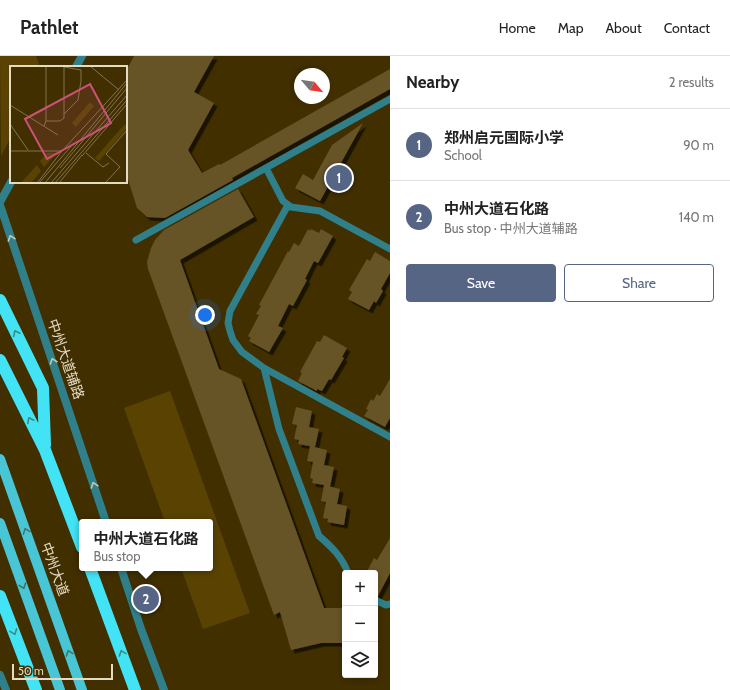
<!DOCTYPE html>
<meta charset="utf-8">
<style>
:root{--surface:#fff;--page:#f6f6f6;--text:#222;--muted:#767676;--line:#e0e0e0;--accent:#576585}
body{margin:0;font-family:Cabin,"Noto Sans SC",sans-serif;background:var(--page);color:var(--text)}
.controls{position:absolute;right:12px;bottom:12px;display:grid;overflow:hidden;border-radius:4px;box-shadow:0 2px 6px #0003}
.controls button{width:36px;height:36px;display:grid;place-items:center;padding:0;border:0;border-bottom:1px solid var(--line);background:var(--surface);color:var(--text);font:20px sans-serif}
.compass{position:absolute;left:294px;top:12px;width:36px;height:36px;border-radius:50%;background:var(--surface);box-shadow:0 2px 6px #0003;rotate:119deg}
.scale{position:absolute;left:12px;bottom:10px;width:101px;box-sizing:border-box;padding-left:4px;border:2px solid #e5dbc3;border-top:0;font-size:11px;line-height:14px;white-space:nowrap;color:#e5dbc3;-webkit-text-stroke:3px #412f00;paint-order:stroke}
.you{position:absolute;left:205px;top:259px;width:14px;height:14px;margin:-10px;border:3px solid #fff;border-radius:50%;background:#1a73e8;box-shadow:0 0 0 6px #1a73e833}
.badge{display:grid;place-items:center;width:26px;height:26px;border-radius:50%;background:var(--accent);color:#fff;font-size:13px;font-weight:700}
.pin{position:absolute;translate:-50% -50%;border:2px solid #fff;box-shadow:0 1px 4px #0006}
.popup{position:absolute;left:79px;top:463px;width:134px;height:52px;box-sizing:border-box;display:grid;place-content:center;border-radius:4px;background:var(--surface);filter:drop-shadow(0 1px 3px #0005);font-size:13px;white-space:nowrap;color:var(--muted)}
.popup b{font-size:15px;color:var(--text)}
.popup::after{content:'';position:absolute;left:50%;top:100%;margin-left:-8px;border:8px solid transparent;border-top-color:var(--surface)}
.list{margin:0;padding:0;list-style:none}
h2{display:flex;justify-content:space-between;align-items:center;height:52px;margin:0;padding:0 16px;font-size:17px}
h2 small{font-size:13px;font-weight:400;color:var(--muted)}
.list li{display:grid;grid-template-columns:26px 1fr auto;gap:12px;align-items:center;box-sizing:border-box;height:72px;padding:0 16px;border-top:1px solid var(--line)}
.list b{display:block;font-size:15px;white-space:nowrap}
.list p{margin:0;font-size:13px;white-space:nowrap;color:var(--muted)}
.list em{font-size:13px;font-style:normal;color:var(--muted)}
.actions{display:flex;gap:8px;padding:12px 16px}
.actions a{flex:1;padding:9px 0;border:1px solid var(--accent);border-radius:4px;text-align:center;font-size:14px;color:var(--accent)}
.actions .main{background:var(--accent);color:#fff}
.icon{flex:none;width:22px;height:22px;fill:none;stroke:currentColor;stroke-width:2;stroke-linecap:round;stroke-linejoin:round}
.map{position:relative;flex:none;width:390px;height:634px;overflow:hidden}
header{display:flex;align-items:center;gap:24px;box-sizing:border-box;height:56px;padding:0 20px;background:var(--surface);border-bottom:1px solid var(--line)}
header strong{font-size:19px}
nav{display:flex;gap:22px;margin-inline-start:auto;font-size:14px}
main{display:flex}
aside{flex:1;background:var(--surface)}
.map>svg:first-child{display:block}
</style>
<header>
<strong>Pathlet</strong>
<nav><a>Home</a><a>Map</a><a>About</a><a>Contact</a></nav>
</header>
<main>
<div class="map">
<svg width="390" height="634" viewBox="0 0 390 634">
<defs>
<filter id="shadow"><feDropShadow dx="3.5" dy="3.5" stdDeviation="0" flood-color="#0009"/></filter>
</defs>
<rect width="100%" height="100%" fill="#412f00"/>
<path fill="#5a4302" d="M0 0H36L40 11H11V81L1 100Z
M170 335 250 557 203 573 181 512H210V466H165L124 352Z"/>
<path fill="#665326" filter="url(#shadow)" d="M134 0H214L194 36 214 47 188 94 202 117 219 108 220 109 390 13V33L232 122 233 124 165 162 147 161 137 152 126 117V15Z
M363 67 320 145 295 132 303 118 313 124 332 89Z
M238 133 254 161 180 204 219 313 241 323 324 552H345V587H321L291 594 280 556 274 559 148 213 147 206 151 192 155 184 164 174Z
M308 173 310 175 311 173 319 177 321 173 333 180 318 207 314 205 305 223 307 224 293 250 289 248 278 270 283 272 269 296 249 285 251 282 248 280 259 259 256 258 261 250 259 249 288 195 289 196 294 187 299 190Z
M375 196 390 205V217L381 233 383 235 376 247 374 245 369 254 348 243 352 236 349 234 367 203 370 205Z
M324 279 347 292 342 301 344 302 331 324 329 323 322 335 317 333V335L298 325 302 317 300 316 317 285 320 286Z
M390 323V362L385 371 364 360 368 354 366 353 371 343 373 345 377 338 380 340Z
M296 351 312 355 309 371 319 373 315 391 298 388 299 384 294 383 297 369 292 368Z
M310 390 327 394 324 409 334 411 330 431 328 430 340 433 337 448 347 450 344 469 327 466 328 463 323 462 326 446 321 445 324 429 312 427 313 423 310 422 313 406 307 405Z
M390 482V517L378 540 375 539V517H366L374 502 377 504Z"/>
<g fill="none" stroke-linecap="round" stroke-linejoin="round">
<path stroke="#2f808a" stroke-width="7" d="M266 112 283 145 291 151 320 155 390 193
M288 149 230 255 228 267 230 275 233 284 242 296 264 312 390 381
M136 184 390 43
M264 312 279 373 319 480C332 491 342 501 348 517
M375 544 386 549 390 548"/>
<path stroke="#2f808a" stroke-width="8" d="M76 11 82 0
M0 146 11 126
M0 149 106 466
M121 512 141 573 164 634
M0 619 6 634"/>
<path stroke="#49c6d5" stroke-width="10" d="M0 403 82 634
M0 467 60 634"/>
<path stroke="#43e3f6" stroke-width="12" d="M0 244 43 332 45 389
M0 304 45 394 82 491
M90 512 135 634
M0 540 36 634"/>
</g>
<defs><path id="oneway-chevron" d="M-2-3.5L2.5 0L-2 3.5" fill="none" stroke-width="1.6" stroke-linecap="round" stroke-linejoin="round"/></defs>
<g stroke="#c1c9b8">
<use href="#oneway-chevron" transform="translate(11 182) rotate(-109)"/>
<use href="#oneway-chevron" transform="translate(53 305) rotate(-109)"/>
<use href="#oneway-chevron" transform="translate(94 429) rotate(-108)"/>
</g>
<g stroke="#42897b">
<use href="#oneway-chevron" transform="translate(16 277) rotate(-116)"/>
<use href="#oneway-chevron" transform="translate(30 364) rotate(-117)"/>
<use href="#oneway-chevron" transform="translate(14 576) rotate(69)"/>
<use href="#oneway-chevron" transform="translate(122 597) rotate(-110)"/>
</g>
<g stroke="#457360">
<use href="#oneway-chevron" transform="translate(26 475) rotate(-110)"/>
<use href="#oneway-chevron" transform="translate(23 530) rotate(70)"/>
<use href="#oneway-chevron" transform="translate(69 597) rotate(-110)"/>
</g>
<g text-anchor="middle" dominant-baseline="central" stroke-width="3" stroke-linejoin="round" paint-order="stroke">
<g font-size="14" fill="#e5dbc3" stroke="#412f00">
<text transform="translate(66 303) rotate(71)">中州大道辅路</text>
<text transform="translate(55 513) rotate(70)">中州大道</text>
</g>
</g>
<g transform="translate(10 10)">
<rect width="117" height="117" fill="#412f00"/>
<path d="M80 36 84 40 66 61 62 57ZM115 58 117 62 89 95 85 92ZM37 87H47L34 101 30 95ZM27 99 31 105 21 117H11Z" fill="#5a4302"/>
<path fill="none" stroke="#83744e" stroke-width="1" d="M80 0 109 24M54 1 71 4V15L68 34 54 48M0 39 48 69M36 55H50L54 52V0M0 58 18 84M34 60 36 55V0M0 85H51M76 87 93 101 99 97M72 90 117 38M50 102 117 22M28 116 52 85 117 14M29 117 64 77M35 117 117 17M41 117 117 29M45 117 117 34M49 117 72 89M95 117 110 101 96 88 117 64"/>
<path fill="#cc527a" fill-opacity="0.15" stroke="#cc527a" stroke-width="2" d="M80 18 101 57 37 93 15 53Z"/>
<rect width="117" height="117" fill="none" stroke="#e5dbc3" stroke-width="2"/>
</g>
</svg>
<div class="controls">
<button>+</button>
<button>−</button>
<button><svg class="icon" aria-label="layers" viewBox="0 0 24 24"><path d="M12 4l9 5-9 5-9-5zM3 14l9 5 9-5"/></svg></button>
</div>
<svg class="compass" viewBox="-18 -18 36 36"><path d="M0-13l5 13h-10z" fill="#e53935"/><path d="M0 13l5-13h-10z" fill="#767676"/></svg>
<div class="scale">50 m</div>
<div class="you"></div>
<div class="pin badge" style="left:339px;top:122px">1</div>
<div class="pin badge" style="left:146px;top:543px">2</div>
<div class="popup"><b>中州大道石化路</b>Bus stop</div>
</div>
<aside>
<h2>Nearby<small>2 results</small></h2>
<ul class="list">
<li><span class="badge">1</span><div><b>郑州启元国际小学</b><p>School</p></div><em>90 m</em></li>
<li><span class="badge">2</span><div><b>中州大道石化路</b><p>Bus stop · 中州大道辅路</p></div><em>140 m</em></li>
</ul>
<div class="actions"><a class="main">Save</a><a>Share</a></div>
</aside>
</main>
